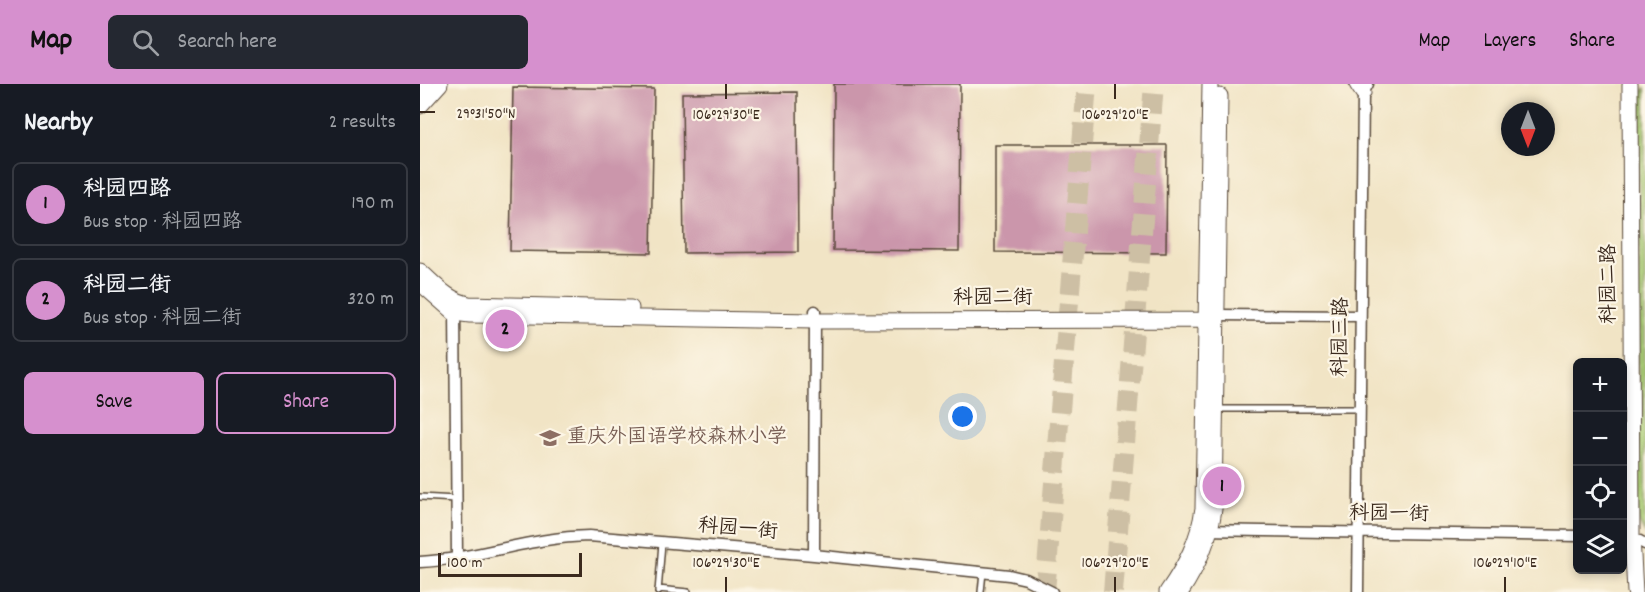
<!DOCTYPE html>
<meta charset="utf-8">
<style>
:root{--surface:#171b24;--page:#242831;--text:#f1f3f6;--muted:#9ea1a6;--line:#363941;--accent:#d690ce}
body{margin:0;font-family:Dekko,"LXGW WenKai TC",sans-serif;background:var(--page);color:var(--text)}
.controls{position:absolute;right:18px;bottom:18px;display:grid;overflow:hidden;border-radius:9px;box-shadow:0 3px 9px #0003}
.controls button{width:54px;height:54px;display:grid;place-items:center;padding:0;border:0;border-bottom:2px solid var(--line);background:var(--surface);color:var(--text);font:30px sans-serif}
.compass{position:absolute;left:1081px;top:18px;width:54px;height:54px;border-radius:50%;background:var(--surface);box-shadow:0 3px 9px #0003;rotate:180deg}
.scale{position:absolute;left:18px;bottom:15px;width:144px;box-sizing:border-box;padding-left:6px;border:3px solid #3b2a1e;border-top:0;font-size:16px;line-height:21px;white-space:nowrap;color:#3b2a1e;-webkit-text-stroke:4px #fcf5e5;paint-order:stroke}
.you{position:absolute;left:543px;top:333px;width:21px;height:21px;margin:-15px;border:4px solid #fff;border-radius:50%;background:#1a73e8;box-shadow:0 0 0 9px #1a73e833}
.badge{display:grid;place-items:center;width:39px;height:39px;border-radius:50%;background:var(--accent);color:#111;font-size:20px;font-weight:700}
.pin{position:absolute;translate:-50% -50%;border:3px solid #fff;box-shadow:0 2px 6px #0006}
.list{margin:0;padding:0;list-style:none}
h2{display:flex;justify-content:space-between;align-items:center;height:78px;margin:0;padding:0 24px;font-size:26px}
h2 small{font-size:20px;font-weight:400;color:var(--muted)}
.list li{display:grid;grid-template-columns:39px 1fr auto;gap:18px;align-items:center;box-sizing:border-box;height:84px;margin:0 12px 12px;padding:0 12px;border:2px solid var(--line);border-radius:9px}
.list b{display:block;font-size:22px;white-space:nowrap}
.list p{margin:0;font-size:20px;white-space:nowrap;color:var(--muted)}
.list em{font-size:20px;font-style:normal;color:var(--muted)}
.actions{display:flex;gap:12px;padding:18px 24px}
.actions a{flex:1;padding:14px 0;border:2px solid var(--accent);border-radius:9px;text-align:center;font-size:21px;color:var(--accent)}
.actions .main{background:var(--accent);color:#111}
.icon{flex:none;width:33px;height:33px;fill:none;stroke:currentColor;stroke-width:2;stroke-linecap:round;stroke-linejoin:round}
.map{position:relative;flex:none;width:1225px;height:508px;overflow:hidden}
header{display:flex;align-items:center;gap:36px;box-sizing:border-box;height:84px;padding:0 30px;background:var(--accent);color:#111}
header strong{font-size:28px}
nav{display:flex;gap:33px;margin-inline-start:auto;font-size:21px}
.search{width:420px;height:54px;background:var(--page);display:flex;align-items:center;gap:15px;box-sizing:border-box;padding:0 21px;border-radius:9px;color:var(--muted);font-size:22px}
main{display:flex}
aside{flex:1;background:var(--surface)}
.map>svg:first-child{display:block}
</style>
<header>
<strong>Map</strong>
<div class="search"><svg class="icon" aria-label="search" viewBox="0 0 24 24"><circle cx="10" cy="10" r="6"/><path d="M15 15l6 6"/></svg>Search here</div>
<nav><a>Map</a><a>Layers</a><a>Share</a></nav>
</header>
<main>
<aside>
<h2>Nearby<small>2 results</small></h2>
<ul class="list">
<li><span class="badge">1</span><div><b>科园四路</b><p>Bus stop · 科园四路</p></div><em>190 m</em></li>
<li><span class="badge">2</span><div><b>科园二街</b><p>Bus stop · 科园二街</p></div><em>320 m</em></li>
</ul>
<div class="actions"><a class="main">Save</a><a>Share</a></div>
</aside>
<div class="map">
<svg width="1225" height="508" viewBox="0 0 1225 508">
<rect width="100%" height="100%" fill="#fcf5e5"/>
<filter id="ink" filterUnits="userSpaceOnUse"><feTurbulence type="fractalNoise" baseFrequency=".0167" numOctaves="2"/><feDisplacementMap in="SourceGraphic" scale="12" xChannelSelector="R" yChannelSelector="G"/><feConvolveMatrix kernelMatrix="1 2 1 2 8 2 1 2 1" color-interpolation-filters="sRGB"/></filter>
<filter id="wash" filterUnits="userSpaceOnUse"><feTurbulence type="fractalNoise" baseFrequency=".008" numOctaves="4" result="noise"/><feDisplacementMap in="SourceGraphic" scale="24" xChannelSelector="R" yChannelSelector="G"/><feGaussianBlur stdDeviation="1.35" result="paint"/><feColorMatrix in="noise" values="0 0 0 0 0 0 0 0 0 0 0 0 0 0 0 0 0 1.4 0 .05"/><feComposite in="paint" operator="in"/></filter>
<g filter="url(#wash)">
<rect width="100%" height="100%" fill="#f1e4c5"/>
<path fill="#a8cc75" stroke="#727b4a" stroke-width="1.5" d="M1225 4V449L1218 437 1219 10Z"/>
<g id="blocks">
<path fill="#cb96ab" d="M414 0H540L539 167 413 166Z
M93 3 234 5 231 169 90 167Z
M377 8 378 168 264 169 262 9Z
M575 61H747L746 169 575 168Z"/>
</g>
</g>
<g filter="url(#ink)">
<use href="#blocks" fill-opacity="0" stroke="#564637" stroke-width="1.5"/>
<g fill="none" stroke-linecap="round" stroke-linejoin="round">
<path stroke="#cdbfa4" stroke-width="20" stroke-dasharray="20 10" stroke-linecap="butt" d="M625 508 667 0
M693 508 734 0"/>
<g stroke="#564637" stroke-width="8">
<path id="lane" d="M797 325H939
M0 413 36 415
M238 505 268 508
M238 508 242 459
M561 508 563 488"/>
</g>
<g stroke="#564637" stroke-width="13">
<path id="street" d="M35 224 37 475
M798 231 940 232
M783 446 1158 452
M1202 453H1212L1225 460
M394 471 395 227
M0 478C57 475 111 453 169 452L394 471 589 491 606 495 632 508
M938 508 943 9 948 0"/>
</g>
<g stroke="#564637" stroke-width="17">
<path id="secondary" d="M937 0 943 9
M1210 0 1212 453 1215 508
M0 6 5 0
M0 22 20 0
M0 187C16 201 28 216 49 220L211 224
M0 199 34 229 50 231 395 237 786 236 798 231
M747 508C765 482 779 456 783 424L790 0
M761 508C778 482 790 456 794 425L800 12"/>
</g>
<use href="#lane" stroke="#fff" stroke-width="5"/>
<use href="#street" stroke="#fff" stroke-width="10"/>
<use href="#secondary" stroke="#fff" stroke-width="15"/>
</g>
</g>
<path fill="none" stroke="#3b2a1e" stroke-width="2" d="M306 0V15M695 0V15M0 28H15M306 493V508M695 493V508M1085 493V508"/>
<defs>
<g id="school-bare" transform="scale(1.62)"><path d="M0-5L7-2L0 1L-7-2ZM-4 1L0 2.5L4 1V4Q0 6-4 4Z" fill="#8d6e63" stroke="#fcf5e5" stroke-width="2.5" paint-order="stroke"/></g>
</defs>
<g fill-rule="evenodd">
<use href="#school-bare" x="130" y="354"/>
</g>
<g text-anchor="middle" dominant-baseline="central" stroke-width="4.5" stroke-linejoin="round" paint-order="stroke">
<g font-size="20" fill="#3b2a1e" stroke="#fcf5e5">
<text transform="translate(1190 200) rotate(-90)">科园二路</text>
<text x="573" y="215">科园二街</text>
<text transform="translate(922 253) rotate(-89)">科园三路</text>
<text transform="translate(969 431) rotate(1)">科园一街</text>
<text transform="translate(318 446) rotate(5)">科园一街</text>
</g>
<g font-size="20" fill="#785e54" stroke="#fcf5e5" text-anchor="start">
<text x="147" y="354">重庆外国语学校森林小学</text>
</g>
</g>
<g font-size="15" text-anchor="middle" fill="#3b2a1e" stroke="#fcf5e5" stroke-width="4.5" stroke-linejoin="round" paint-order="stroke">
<text x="66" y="34">29°31'50"N</text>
<text x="306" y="35">106°29'30"E</text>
<text x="695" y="35">106°29'20"E</text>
<text x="306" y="483">106°29'30"E</text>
<text x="695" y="483">106°29'20"E</text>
<text x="1085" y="483">106°29'10"E</text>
</g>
</svg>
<div class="controls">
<button>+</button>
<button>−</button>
<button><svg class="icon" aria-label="locate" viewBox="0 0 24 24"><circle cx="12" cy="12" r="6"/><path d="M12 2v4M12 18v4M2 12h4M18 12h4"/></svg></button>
<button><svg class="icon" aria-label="layers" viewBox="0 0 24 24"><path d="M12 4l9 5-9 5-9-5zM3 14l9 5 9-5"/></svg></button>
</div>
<svg class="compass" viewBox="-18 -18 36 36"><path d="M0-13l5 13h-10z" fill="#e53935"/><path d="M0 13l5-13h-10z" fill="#9ea1a6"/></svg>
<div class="scale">100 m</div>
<div class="you"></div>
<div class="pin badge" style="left:802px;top:402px">1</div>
<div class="pin badge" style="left:85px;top:245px">2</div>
</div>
</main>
